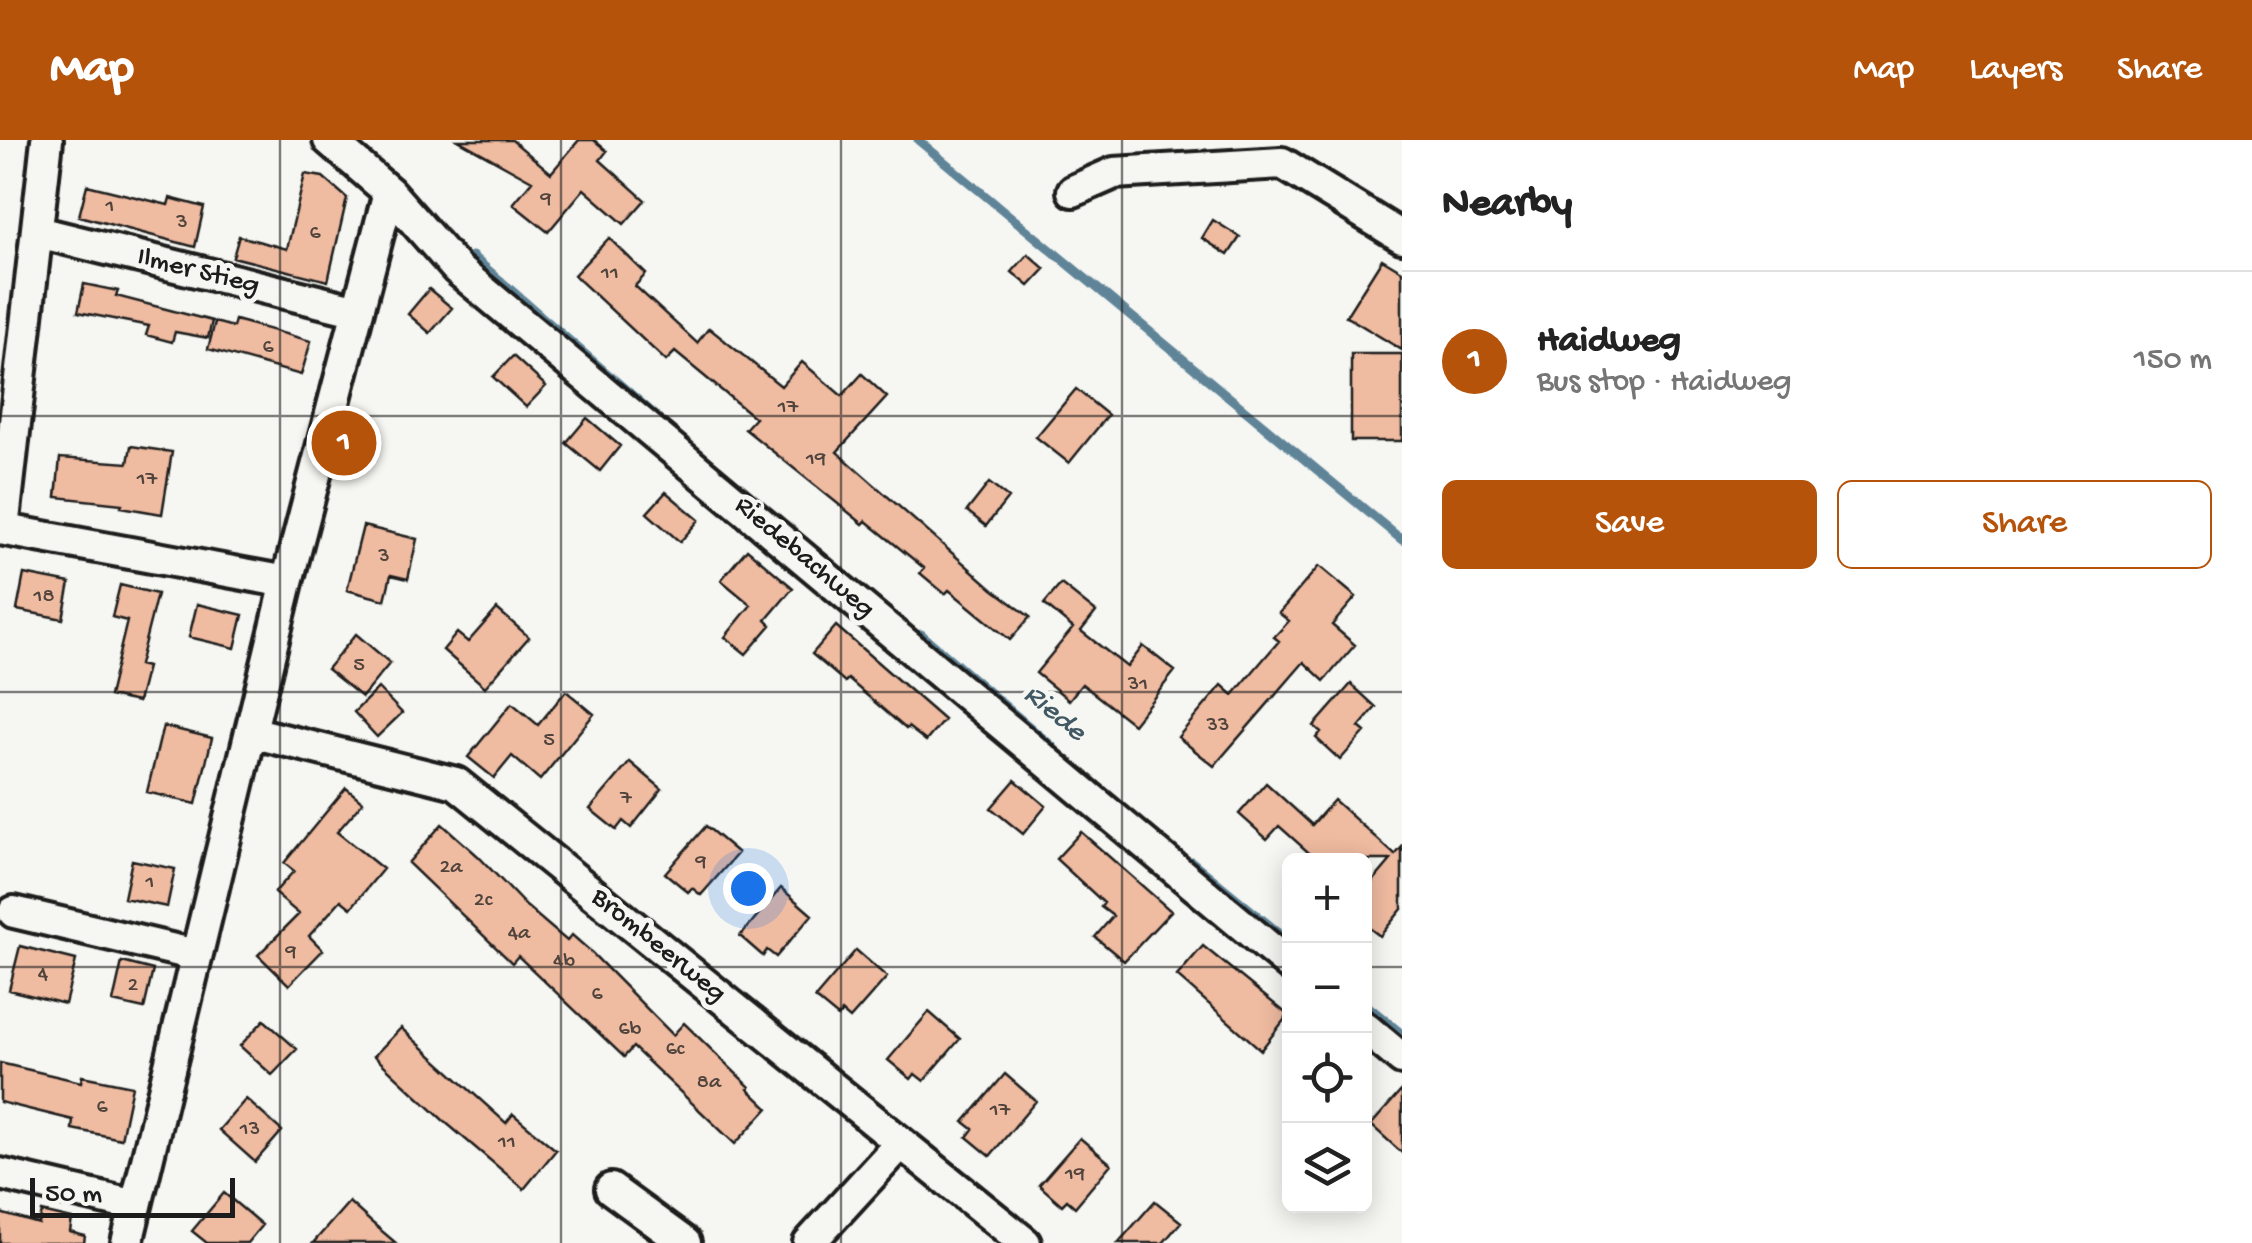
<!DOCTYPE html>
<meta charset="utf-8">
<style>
:root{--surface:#fff;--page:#f2f2f2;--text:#222;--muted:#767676;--line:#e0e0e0;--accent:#b45309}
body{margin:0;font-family:"Gochi Hand",sans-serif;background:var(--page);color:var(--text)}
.controls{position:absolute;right:30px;bottom:30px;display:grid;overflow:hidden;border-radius:15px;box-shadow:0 5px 25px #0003}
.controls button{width:90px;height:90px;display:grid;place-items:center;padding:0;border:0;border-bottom:2px solid var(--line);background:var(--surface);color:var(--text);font:50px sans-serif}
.scale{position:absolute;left:30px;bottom:25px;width:205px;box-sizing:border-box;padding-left:10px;border:5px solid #1c1c1c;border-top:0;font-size:28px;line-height:35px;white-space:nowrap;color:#1c1c1c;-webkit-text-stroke:8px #f6f6f2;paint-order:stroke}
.you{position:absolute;left:748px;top:748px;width:35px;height:35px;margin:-25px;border:8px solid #fff;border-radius:50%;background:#1a73e8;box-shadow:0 0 0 15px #1a73e833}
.badge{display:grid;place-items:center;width:65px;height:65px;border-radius:50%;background:var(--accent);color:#fff;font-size:32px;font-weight:700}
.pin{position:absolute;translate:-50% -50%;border:5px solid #fff;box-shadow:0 2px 10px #0006}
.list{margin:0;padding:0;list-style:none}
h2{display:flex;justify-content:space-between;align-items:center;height:130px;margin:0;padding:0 40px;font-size:42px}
h2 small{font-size:32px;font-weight:400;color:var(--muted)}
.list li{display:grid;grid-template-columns:65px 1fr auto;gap:30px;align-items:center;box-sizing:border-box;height:180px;padding:0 40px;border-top:2px solid var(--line)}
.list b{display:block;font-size:38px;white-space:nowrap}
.list p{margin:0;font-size:32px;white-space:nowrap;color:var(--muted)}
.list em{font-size:32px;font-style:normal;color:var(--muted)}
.actions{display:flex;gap:20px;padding:30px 40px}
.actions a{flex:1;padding:22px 0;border:2px solid var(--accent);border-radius:15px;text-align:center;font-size:35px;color:var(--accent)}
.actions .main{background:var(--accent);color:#fff}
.icon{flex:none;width:55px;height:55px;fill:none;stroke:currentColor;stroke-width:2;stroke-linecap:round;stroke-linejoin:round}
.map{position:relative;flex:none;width:1402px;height:1103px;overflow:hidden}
header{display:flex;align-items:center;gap:60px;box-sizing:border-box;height:140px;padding:0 50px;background:var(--accent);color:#fff}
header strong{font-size:48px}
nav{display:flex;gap:55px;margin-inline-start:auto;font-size:35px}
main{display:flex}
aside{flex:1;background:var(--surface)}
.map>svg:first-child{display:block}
</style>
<header>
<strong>Map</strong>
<nav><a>Map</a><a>Layers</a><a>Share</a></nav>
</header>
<main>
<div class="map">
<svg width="1402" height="1103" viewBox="0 0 1402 1103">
<rect width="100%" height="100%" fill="#f6f6f2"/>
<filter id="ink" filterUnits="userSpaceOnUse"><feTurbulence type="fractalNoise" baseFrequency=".01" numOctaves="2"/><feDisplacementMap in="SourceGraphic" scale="20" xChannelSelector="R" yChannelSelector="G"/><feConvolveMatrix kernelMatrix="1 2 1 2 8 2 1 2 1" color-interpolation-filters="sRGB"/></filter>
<g filter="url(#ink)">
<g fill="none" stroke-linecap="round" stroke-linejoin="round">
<path stroke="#5e8498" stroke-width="9" d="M918 0 1402 400
M472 116 655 275
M921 494 1052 606
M1191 721 1290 802
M1364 863 1402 894"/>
</g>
<path fill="#efbba1" stroke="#1c1c1c" stroke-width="2.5" d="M458 0H512L551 33 579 0H594L607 11 600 20 645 60 624 84 584 49 548 92 513 64 532 41Z
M305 34 323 37 347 58 328 141 233 117 239 96 287 109Z
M87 45 168 65 170 58 204 67 195 107 79 76Z
M1213 80 1240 97 1228 115 1202 98Z
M609 98 646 134 635 146 697 203 709 188 781 246 802 222 842 256 862 234 887 257 837 312 993 449 1030 477 1010 500 949 450 945 454 920 433 924 428 866 381 863 384 745 289 755 278 675 212 666 221 574 135Z
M1028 114 1045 129 1029 146 1012 132Z
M1382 119 1402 131V210L1346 176Z
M84 144 118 151 116 156 212 181 208 198 175 192 172 202 146 195 149 186 78 172Z
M429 149 452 168 430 193 408 174Z
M235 180 311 201 301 235 208 209 215 182 233 187Z
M1351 214H1402V301H1351Z
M513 216 546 246 526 267 493 237Z
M1076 249 1108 275 1069 323 1036 297Z
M587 278 620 306 600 331 566 303Z
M131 306 172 312 162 374 121 367 122 364 56 357 60 318 128 323Z
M989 343 1008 358 986 386 967 371Z
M666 352 699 380 680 402 647 373Z
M363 386 417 399 408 439 391 435 385 460 347 450Z
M747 409 793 448 766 480 771 485 746 514 725 497 751 465 721 440Z
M1319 426 1356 457 1332 485 1355 505 1324 541 1304 522 1214 626 1178 597 1222 545 1233 555 1279 501 1274 497 1289 481 1279 473Z
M24 434 70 443 63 479 17 470Z
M1061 444 1096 472 1081 491 1127 527 1143 506 1175 531 1133 584 1082 544 1069 560 1036 533 1073 488 1044 464Z
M120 445 157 454 139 525 147 527 138 562 109 556 127 481 112 477Z
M197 464 243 475 235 508 189 497Z
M497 469 529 497 485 547 443 510 457 493 468 502Z
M836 486 944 580 926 601 908 587 906 589 848 539 845 542 812 514Z
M356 494 390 523 362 557 327 529Z
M1351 544 1376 567 1359 587 1365 592 1340 620 1316 598 1321 592 1314 586Z
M378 548 402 573 377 597 354 572Z
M566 551 594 574 540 640 512 616 494 638 468 617 512 563 538 585Z
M163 586 212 598 196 664 147 652Z
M630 622 662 649 631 688 623 681 616 690 590 669Z
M1015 640 1046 666 1023 694 991 668Z
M1266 643 1312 685 1334 660 1395 715 1402 707V769L1380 796 1364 784V752L1391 720H1317L1279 686 1267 699 1239 674Z
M346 648 363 662 337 692 383 729 351 768 341 760 309 796 323 810 289 845 258 815 299 774 274 753 294 731 284 723Z
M442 684 478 716 526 766 567 801 572 795 590 811 673 895 684 883 750 947 748 949 768 968 735 1004 633 907 624 917 518 816 512 823 408 723Z
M706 686 738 713 701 755 692 748 688 752 665 733Z
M1081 692 1171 771 1124 821 1095 797 1113 776 1101 767 1104 763 1056 719Z
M132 720 175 729 167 767 124 758Z
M781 748 812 775 776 817 767 810 763 816 740 796Z
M20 806 76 820 65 864 9 850Z
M1203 806 1288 875 1261 910 1177 836Z
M856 810 887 837 850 879 842 872 838 877 815 858Z
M122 822 153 830 144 869 113 862Z
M929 872 960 899 924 941 915 934 911 939 888 920Z
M264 880 297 909 272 935 240 906Z
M401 888 506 983 513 974 556 1010 524 1049 444 981 374 916Z
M0 923 81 942 82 936 132 946 121 999 72 989 73 980 0 962Z
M1005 934 1036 961 990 1016 967 997 973 989 964 982Z
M1402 950V1013L1371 985Z
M246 959 282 991 255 1022 219 990Z
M1080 998 1111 1024 1075 1067 1067 1060 1062 1065 1039 1045Z
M224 1053 262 1085 247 1103H207L192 1091Z
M1155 1061 1181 1082 1163 1103H1118Z
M349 1062 370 1081 396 1103H313Z
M42 1072 72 1079 70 1092 85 1096 84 1103H0V1073L39 1084Z"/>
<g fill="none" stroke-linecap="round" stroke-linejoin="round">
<g stroke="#1c1c1c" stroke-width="38">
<path id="street" d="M329 0 389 52 457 129 1290 825
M1073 51 1114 33 1282 23 1402 97
M38 92 358 171
M0 389 287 442
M3 389 47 0
M251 592 456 643 1025 1103
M14 772 196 815
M1364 887 1402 919
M0 1034 136 1066
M611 1049 685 1103
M127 1103 287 442 389 52
M809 1103 901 1003"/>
</g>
<use href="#street" stroke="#f6f6f2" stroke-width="30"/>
</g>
</g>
<path fill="none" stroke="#1c1c1c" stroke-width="2.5" stroke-opacity="0.55" d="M280 0V1103M561 0V1103M841 0V1103M1122 0V1103M0 276H1402M0 552H1402M0 827H1290M1364 827H1402"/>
<g text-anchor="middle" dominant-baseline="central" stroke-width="10" stroke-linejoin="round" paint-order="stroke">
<g font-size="22" fill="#51443d">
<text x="546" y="60">9</text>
<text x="110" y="67">1</text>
<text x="182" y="83">3</text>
<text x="315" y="94">6</text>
<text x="610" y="134">11</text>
<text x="268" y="208">6</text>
<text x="788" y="268">17</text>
<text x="816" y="320">19</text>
<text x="147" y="340">17</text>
<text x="384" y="417">3</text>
<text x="44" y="457">18</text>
<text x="359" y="526">5</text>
<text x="1138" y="545">31</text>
<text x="1218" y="586">33</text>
<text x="549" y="601">5</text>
<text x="626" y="659">7</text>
<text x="701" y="723">9</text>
<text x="451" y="728">2a</text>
<text x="150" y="743">1</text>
<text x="483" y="761">2c</text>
<text x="519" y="794">4a</text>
<text x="291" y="813">9</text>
<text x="564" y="822">4b</text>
<text x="43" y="835">4</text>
<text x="133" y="846">2</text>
<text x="597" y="855">6</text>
<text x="630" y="890">6b</text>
<text x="675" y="910">6c</text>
<text x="709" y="943">8a</text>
<text x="102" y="968">6</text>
<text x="1000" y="971">17</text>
<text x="250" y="990">13</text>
<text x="507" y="1003">11</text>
<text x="1075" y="1035">19</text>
</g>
<g font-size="28" fill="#1c1c1c" stroke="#f6f6f2">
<text transform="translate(198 132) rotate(14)">Ilmer Stieg</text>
<text transform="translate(804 418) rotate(40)">Riedebachweg</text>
<text transform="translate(658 806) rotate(39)">Brombeerweg</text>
</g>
<g font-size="30" font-style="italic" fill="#425964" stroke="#f6f6f2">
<text transform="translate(1054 574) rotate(40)">Riede</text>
</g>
</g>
</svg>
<div class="controls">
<button>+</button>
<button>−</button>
<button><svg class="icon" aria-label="locate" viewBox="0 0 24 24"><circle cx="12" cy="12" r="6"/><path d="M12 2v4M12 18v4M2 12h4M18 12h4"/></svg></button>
<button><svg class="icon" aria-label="layers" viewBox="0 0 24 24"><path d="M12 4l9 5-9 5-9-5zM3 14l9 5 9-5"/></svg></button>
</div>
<div class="scale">50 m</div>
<div class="you"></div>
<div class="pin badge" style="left:344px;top:303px">1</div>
</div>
<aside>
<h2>Nearby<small></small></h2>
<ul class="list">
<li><span class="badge">1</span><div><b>Haidweg</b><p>Bus stop · Haidweg</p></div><em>150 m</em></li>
</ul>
<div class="actions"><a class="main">Save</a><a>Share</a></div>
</aside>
</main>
